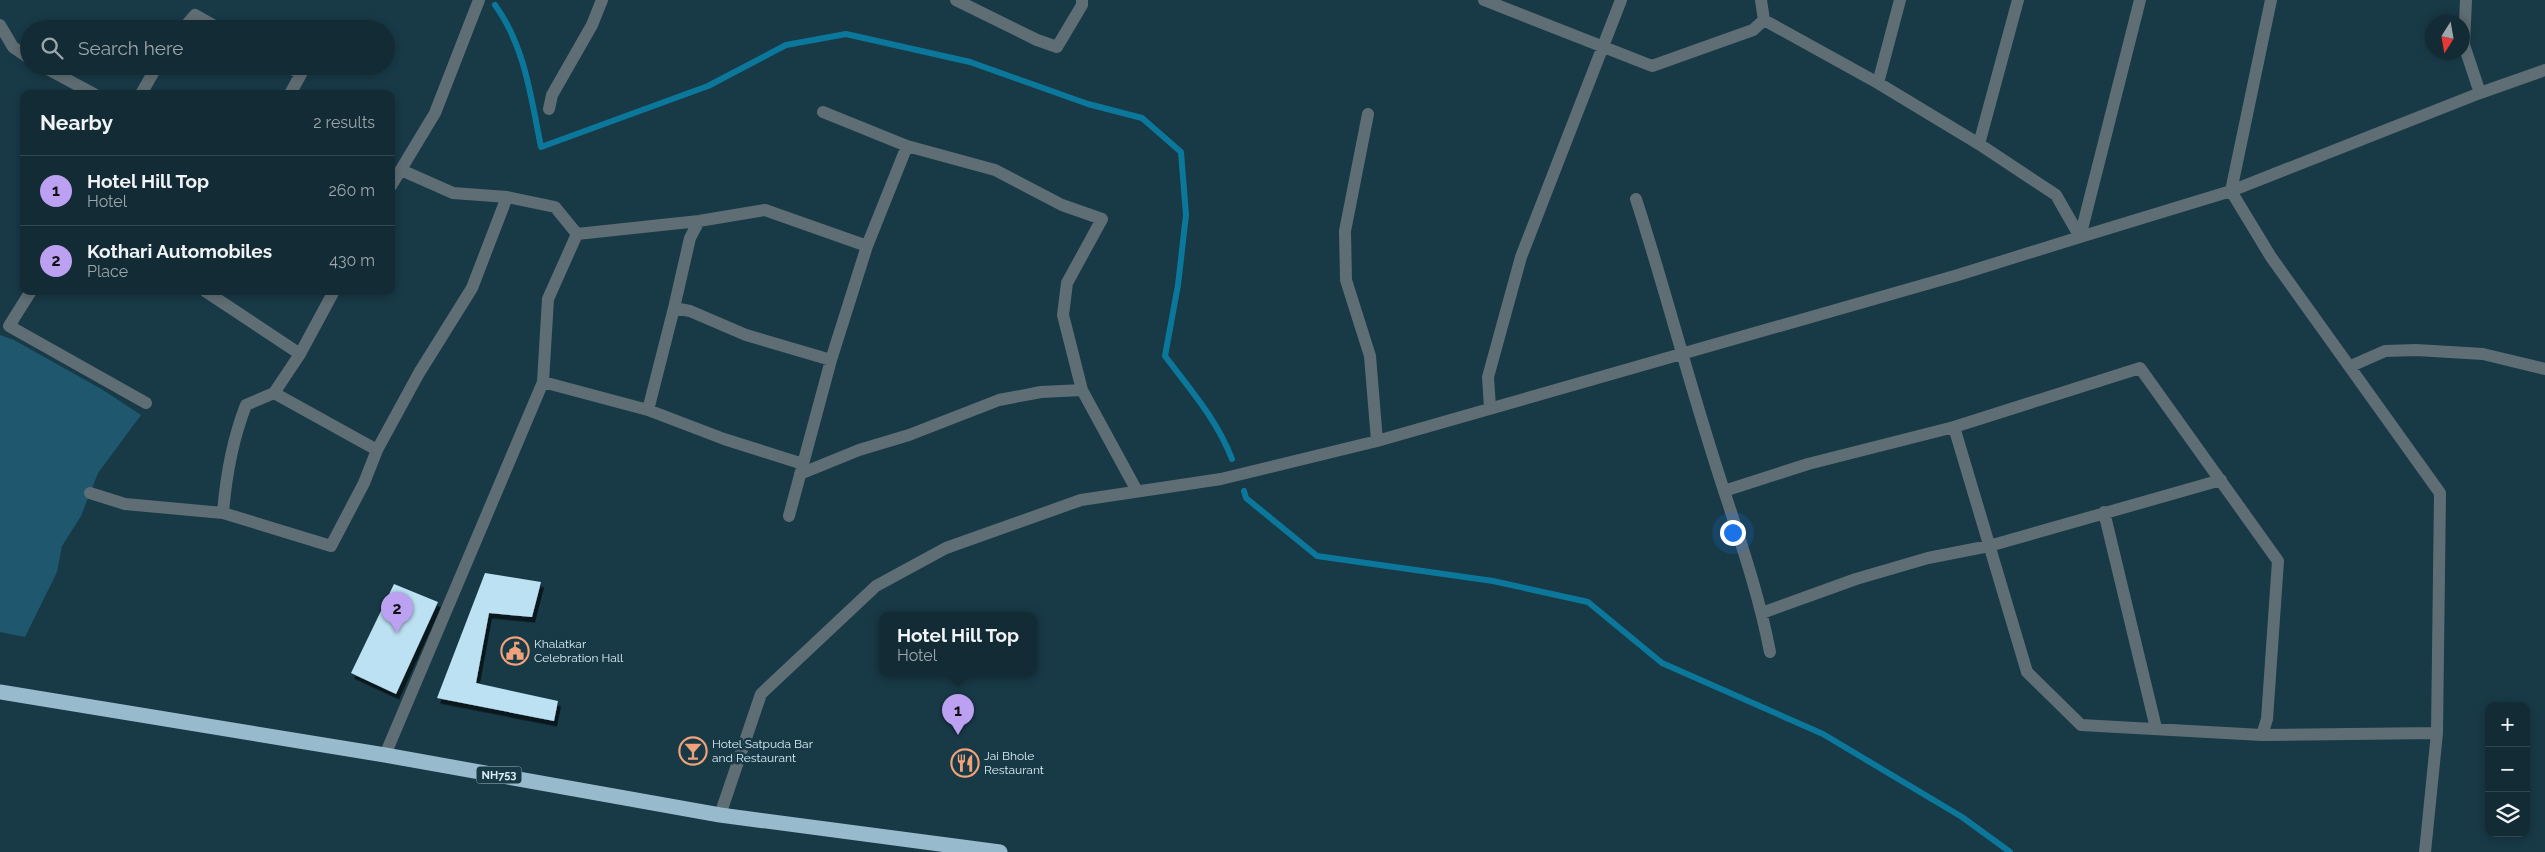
<!DOCTYPE html>
<meta charset="utf-8">
<style>
:root{--surface:#122b34;--page:#1b333c;--text:#f1f3f6;--muted:#9ca7ac;--line:#31474f;--accent:#bca0f2}
body{margin:0;font-family:Raleway,sans-serif;background:var(--page);color:var(--text)}
.controls{position:absolute;right:15px;bottom:15px;display:grid;overflow:hidden;border-radius:10px;box-shadow:0 2px 8px #0003}
.controls button{width:45px;height:45px;display:grid;place-items:center;padding:0;border:0;border-bottom:1px solid var(--line);background:var(--surface);color:var(--text);font:25px sans-serif}
.compass{position:absolute;left:2425px;top:15px;width:45px;height:45px;border-radius:50%;background:var(--surface);box-shadow:0 2px 8px #0003;rotate:191deg}
.you{position:absolute;left:1732px;top:532px;width:18px;height:18px;margin:-12px;border:4px solid #fff;border-radius:50%;background:#1a73e8;box-shadow:0 0 0 8px #1a73e833}
.badge{display:grid;place-items:center;width:32px;height:32px;border-radius:50%;background:var(--accent);color:#111;font-size:16px;font-weight:700}
.pin{position:absolute;translate:-50% -41px;filter:drop-shadow(0 1px 2px #0008)}
.pin::after{content:'';position:absolute;top:26px;width:18px;height:15px;background:inherit;clip-path:polygon(0 0,100% 0,50% 100%)}
.popup{position:absolute;left:879px;top:612px;width:158px;height:65px;box-sizing:border-box;display:grid;place-content:center;border-radius:10px;background:var(--surface);filter:drop-shadow(0 1px 4px #0005);font-size:16px;white-space:nowrap;color:var(--muted)}
.popup b{font-size:19px;color:var(--text)}
.popup::after{content:'';position:absolute;left:50%;top:100%;margin-left:-10px;border:10px solid transparent;border-top-color:var(--surface)}
.list{margin:0;padding:0;list-style:none}
h2{display:flex;justify-content:space-between;align-items:center;height:65px;margin:0;padding:0 20px;font-size:21px}
h2 small{font-size:16px;font-weight:400;color:var(--muted)}
.list li{display:grid;grid-template-columns:32px 1fr auto;gap:15px;align-items:center;box-sizing:border-box;height:70px;padding:0 20px;border-top:1px solid var(--line)}
.list b{display:block;font-size:19px;white-space:nowrap}
.list p{margin:0;font-size:16px;white-space:nowrap;color:var(--muted)}
.list em{font-size:16px;font-style:normal;color:var(--muted)}
.icon{flex:none;width:28px;height:28px;fill:none;stroke:currentColor;stroke-width:2;stroke-linecap:round;stroke-linejoin:round}
.map{position:relative;flex:none;width:2545px;height:852px;overflow:hidden}
.search{position:absolute;background:var(--surface);box-shadow:0 2px 8px #0003;left:20px;top:20px;width:375px;height:55px;display:flex;align-items:center;gap:12px;box-sizing:border-box;padding:0 18px;border-radius:28px;color:var(--muted);font-size:19px}
.panel{position:absolute;background:var(--surface);box-shadow:0 2px 8px #0003;left:20px;top:90px;width:375px;height:205px;border-radius:10px}
.map>svg:first-child{display:block}
</style>
<div class="map">
<svg width="2545" height="852" viewBox="0 0 2545 852">
<defs>
<filter id="shadow"><feDropShadow dx="3" dy="5.5" stdDeviation="0" flood-color="#0009"/></filter>
</defs>
<rect width="100%" height="100%" fill="#183946"/>
<path fill="#1f586e" d="M0 335 14 340 103 390 141 415 98 473 81 516 62 546 57 572 25 637 0 632Z"/>
<g fill="none" stroke-linecap="round" stroke-linejoin="round">
<path stroke="#0b789b" stroke-width="6" d="M495 5C525 46 531 98 541 147L708 86 786 45 846 34 970 62 1088 104 1142 118 1181 152 1186 215 1178 285 1165 356C1190 389 1217 420 1232 459
M1244 491 1246 498 1317 556 1493 581 1588 602 1662 663 1823 734 1962 817 2010 852"/>
</g>
<path fill="#bbe1f2" filter="url(#shadow)" d="M485 573 541 582 532 617 489 613 476 683 558 701 554 721 437 698Z
M394 584 438 602 396 694 351 673Z"/>
<g fill="none" stroke-linecap="round" stroke-linejoin="round">
<path stroke="#5f6e74" stroke-width="12" d="M956 0 1037 40 1057 47 1082 5V0
M1761 0 1764 20
M2271 0 2231 191 2271 257 2440 493 2437 733 2425 852
M2466 0 2464 45 2480 93
M0 25 13 47 29 58
M183 29 195 15 220 29
M42 66 94 94
M287 66 301 74 290 94
M1878 83 1900 0
M141 94 157 66
M549 109 552 95 592 25 602 0
M823 112 907 146 867 246
M1368 114 1345 231 1346 280 1370 356 1377 441
M1979 144 2018 0
M907 146 995 170 1062 205 1102 219 1067 283 1063 315 1082 390 1137 491
M401 170 453 193 507 197
M391 186 435 113 479 0
M1636 199C1662 279 1683 360 1708 440 1729 510 1756 579 1770 652
M699 221 690 238 674 308 690 311 746 335 831 360
M577 234 699 221 765 210 867 246 831 360 789 516
M2080 237 2231 191 2480 93 2545 70
M2080 237 2140 0
M31 291 9 326 146 403
M205 291 300 354 274 393 246 405C232 441 226 475 223 513L331 546 364 483 377 450 274 393
M674 308 648 410 724 439 803 464
M300 354 334 291
M2351 366 2385 351 2416 350 2483 354 2545 369
M543 382 648 410
M1490 408 1488 377 1521 257 1621 0
M377 450 419 373 472 288 507 197 555 207 577 234 548 299 543 382 385 755
M800 474 859 450 909 435 999 400 1041 392 1082 390
M1724 491 1808 464 1954 427 2140 368 2278 561 2267 719 2262 735 2081 725 2027 672 1954 427
M90 493 125 504 223 513
M2104 512 2156 728
M1762 613 1856 579 1928 558 1989 546 2221 480
M2262 735 2437 733
M720 815 761 694 876 586 946 548 1081 500 1221 479 1377 441 1958 275 2080 237 2056 195 1979 144 1878 83 1764 20 1753 30 1652 66 1484 0"/>
<path stroke="#97bbcc" stroke-width="15" d="M0 692 385 755 720 815 1000 852"/>
</g>
<defs>
<g id="civic-ring" transform="scale(1.4375)"><circle r="9.5" fill="#183946" stroke="#f0a27a" stroke-width="1.5"/><path d="M-.6-6.5H3V-4.5H.6V-3L4-1V1h2V6H-6V1h2V-1L-.6-3ZM-1.2 2.5V6h2.4V2.5Z" fill="#f0a27a"/></g>
<g id="bar-ring" transform="scale(1.4375)"><circle r="9.5" fill="#183946" stroke="#f0a27a" stroke-width="1.5"/><path d="M-6-5H6L.8 .8V4.5H3.5V6h-7V4.5H-.8V.8Z" fill="#f0a27a"/></g>
<g id="restaurant-ring" transform="scale(1.4375)"><circle r="9.5" fill="#183946" stroke="#f0a27a" stroke-width="1.5"/><path d="M-5-6h1v4h1v-4h1v4h1v-4h1v5L-1.5 .5V6h-2V.5L-5-1ZM5-6V6H3V1.5H1.5Q1.5-4 5-6Z" fill="#f0a27a"/></g>
</defs>
<g fill-rule="evenodd">
<use href="#civic-ring" x="515" y="651"/>
<use href="#bar-ring" x="693" y="751"/>
<use href="#restaurant-ring" x="965" y="763"/>
</g>
<g text-anchor="middle" dominant-baseline="central" stroke-width="5" stroke-linejoin="round" paint-order="stroke">
<rect fill="#183946" stroke="#a0b8c1" stroke-width="1" x="476.5" y="766.5" width="45" height="17" rx="4"/>
<g font-size="11" font-weight="bold" fill="#dbeef6">
<text x="499" y="775">NH753</text>
</g>
<g font-size="12" fill="#dbeef6" stroke="#183946" text-anchor="start">
<text x="534" y="644">Khalatkar<tspan x="534" dy="14">Celebration Hall</tspan></text>
<text x="712" y="744">Hotel Satpuda Bar<tspan x="712" dy="14">and Restaurant</tspan></text>
<text x="984" y="756">Jai Bhole<tspan x="984" dy="14">Restaurant</tspan></text>
</g>
</g>
</svg>
<div class="controls">
<button>+</button>
<button>−</button>
<button><svg class="icon" aria-label="layers" viewBox="0 0 24 24"><path d="M12 4l9 5-9 5-9-5zM3 14l9 5 9-5"/></svg></button>
</div>
<svg class="compass" viewBox="-18 -18 36 36"><path d="M0-13l5 13h-10z" fill="#e53935"/><path d="M0 13l5-13h-10z" fill="#9ca7ac"/></svg>
<div class="you"></div>
<div class="pin badge" style="left:958px;top:735px">1</div>
<div class="popup"><b>Hotel Hill Top</b>Hotel</div>
<div class="pin badge" style="left:397px;top:633px">2</div>
<div class="search"><svg class="icon" aria-label="search" viewBox="0 0 24 24"><circle cx="10" cy="10" r="6"/><path d="M15 15l6 6"/></svg>Search here</div>
<section class="panel">
<h2>Nearby<small>2 results</small></h2>
<ul class="list">
<li><span class="badge">1</span><div><b>Hotel Hill Top</b><p>Hotel</p></div><em>260 m</em></li>
<li><span class="badge">2</span><div><b>Kothari Automobiles</b><p>Place</p></div><em>430 m</em></li>
</ul>
</section>
</div>
